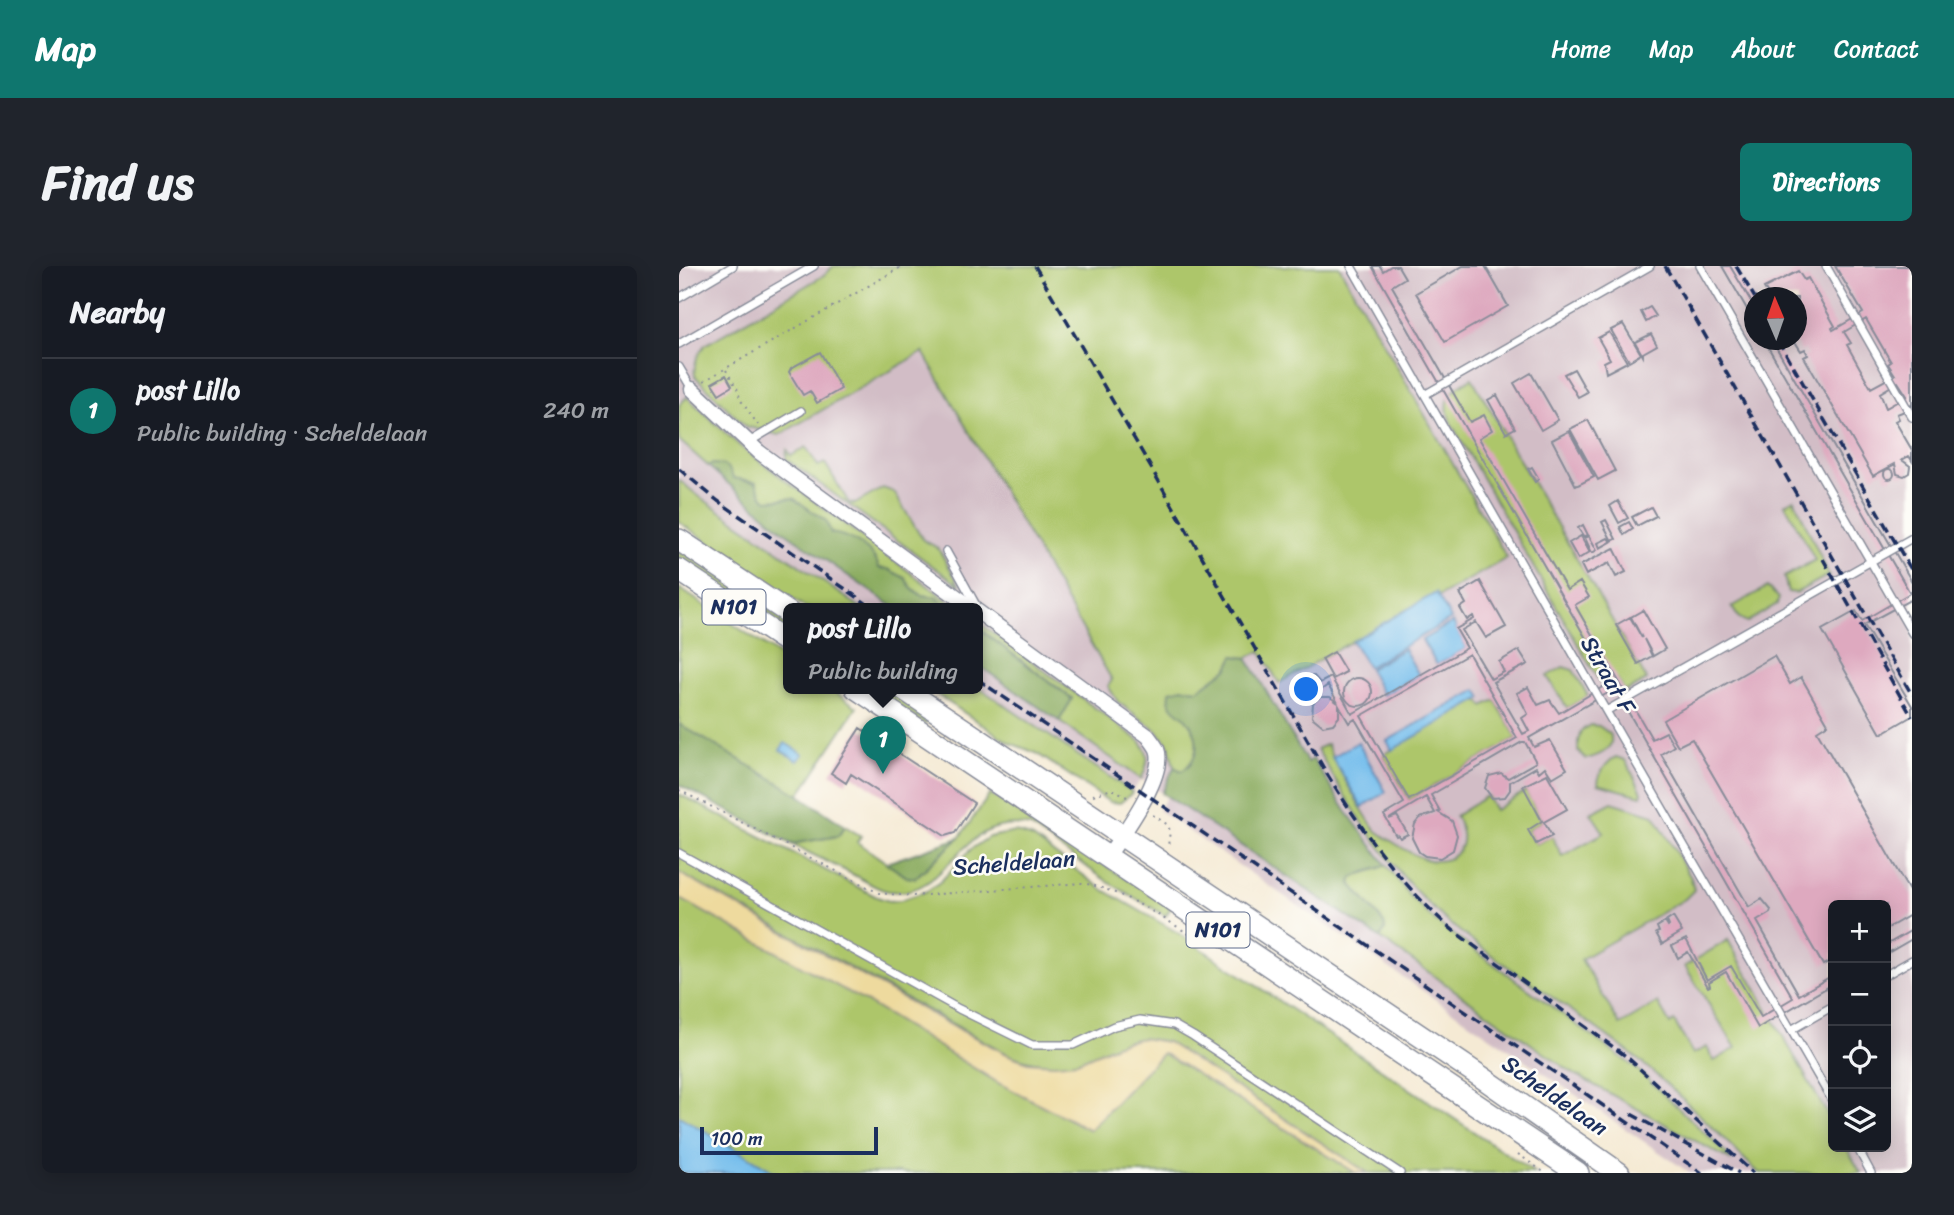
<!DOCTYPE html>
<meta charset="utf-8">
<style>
:root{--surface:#171b24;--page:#20242c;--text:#f1f3f6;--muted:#9ea1a6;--line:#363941;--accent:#0f766e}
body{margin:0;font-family:Sriracha,sans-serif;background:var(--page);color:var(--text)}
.controls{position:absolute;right:21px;bottom:21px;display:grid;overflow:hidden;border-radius:10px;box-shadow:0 4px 18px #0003}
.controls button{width:63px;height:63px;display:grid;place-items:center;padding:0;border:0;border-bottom:2px solid var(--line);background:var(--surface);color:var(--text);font:35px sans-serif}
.compass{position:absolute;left:1065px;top:21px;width:63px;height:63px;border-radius:50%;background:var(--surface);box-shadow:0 4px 18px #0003;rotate:358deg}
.scale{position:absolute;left:21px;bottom:18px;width:178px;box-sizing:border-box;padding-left:7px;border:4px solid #1b2f5e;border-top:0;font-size:19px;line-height:24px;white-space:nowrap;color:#1b2f5e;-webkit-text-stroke:5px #fdfcf7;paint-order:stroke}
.you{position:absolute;left:628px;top:424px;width:24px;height:24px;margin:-18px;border:5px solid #fff;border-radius:50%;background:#1a73e8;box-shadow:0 0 0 10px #1a73e833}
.badge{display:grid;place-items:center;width:46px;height:46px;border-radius:50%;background:var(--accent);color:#fff;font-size:23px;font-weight:700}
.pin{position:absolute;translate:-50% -58px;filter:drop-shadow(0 2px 4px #0008)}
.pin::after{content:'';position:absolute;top:37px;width:24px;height:21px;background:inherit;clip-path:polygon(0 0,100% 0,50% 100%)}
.popup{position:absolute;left:104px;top:337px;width:200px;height:91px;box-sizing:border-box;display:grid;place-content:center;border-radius:10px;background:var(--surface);filter:drop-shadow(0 2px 5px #0005);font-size:23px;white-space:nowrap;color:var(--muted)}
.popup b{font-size:26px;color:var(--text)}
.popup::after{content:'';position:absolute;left:50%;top:100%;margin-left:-14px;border:14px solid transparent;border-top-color:var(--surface)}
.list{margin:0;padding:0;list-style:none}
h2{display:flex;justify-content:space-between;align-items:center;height:91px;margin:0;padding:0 28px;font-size:30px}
h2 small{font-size:23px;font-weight:400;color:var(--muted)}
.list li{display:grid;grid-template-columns:46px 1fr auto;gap:21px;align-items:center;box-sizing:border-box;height:105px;padding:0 28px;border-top:2px solid var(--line)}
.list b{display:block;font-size:26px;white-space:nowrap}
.list p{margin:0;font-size:23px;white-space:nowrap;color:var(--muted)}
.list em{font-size:23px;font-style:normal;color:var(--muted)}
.icon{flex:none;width:38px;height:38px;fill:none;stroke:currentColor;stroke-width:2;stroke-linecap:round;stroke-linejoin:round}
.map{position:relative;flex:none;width:1233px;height:907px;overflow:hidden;border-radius:10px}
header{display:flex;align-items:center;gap:42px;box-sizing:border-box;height:98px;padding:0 35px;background:var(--accent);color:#fff}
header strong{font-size:33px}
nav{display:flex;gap:38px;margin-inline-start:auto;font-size:24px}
.intro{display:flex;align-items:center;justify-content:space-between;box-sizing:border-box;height:168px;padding:0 42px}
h1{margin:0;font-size:49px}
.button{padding:18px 32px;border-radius:10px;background:var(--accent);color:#fff;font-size:24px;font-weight:700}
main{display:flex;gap:42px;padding:0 42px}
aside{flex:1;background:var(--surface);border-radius:10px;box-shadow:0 4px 18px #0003}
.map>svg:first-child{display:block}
</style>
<header>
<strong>Map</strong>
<nav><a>Home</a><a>Map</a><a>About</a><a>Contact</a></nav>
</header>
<div class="intro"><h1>Find us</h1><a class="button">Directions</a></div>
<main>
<aside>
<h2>Nearby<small></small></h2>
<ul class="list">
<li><span class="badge">1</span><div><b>post Lillo</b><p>Public building · Scheldelaan</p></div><em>240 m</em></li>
</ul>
</aside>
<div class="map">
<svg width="1233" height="907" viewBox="0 0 1233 907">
<rect width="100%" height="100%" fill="#fdfcf7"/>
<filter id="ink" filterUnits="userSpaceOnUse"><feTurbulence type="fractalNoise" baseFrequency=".0143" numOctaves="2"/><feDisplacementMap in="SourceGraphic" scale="14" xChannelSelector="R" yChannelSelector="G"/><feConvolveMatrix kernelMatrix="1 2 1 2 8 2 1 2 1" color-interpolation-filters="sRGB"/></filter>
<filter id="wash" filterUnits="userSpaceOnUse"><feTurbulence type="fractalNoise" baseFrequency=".00686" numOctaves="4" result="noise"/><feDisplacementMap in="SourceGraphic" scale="28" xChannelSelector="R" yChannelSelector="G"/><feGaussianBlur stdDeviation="1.57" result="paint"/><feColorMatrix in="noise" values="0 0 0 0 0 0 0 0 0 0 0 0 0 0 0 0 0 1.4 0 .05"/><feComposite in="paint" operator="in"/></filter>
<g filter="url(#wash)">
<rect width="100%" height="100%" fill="#f5ead4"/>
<path fill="#d2bdc6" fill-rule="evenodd" d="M0 0H1233V907H1011L479 544 488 531 483 527 462 513 453 527 299 421 298 342H182L18 229 0 214ZM1076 32H1118V74H1076ZM1154 639H1207V881H1154Z"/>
<path fill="#adc66b" stroke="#647a64" stroke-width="2" d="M154 0H660L828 292 759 331 757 327 600 417 581 385 568 392 555 390 549 402 519 424 503 422 490 435C495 443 499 445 506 451 522 468 522 492 502 506L495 501 490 480 479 465 439 436 429 420 433 414 244 86 100 169 66 160 16 110C14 97 18 88 26 79L147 8Z
M793 112 968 414 946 426 938 413 924 422 772 157C762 132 773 123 793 112Z
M8 131 63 182 279 342H271L256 331 242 329 232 321 225 312 200 302C195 283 171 270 152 268 143 246 113 229 89 235L84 232 77 216 53 212 33 198 29 200 0 174V139Z
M127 181 139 200 146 197 170 237 176 238 204 222 215 226 244 274 259 282 281 320 107 193 108 184 112 190Z
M0 214 18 229 182 342H127L0 256Z
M1115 233 1150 309 1117 327 1109 326 1105 311 1136 294 1106 238Z
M0 283 109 356V366L0 293Z
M1088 321 1100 332 1098 338 1068 356 1059 351 1053 341Z
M0 322 109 395 110 422H150L178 441 120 529 0 458Z
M299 356 461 475C472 488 469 499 462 513L380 455 393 432 299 362Z
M884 401 894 404 909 430 888 442 868 410Z
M299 421 453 526V527L441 537 431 536 357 487 331 477 248 422Z
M193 422H209L250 450 246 458Z
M800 434 804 440 816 434 838 472 730 534 704 489Z
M911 459 920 460 931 468C937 483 920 490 907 493L899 485V475L902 465Z
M648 478C654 493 689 558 699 566 710 574 733 589 746 593 777 602 794 576 776 550L808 530 816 544 847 525 863 555 849 564 857 578 873 570 883 590 925 567 912 547 933 536 975 549 1012 612 1015 624 1006 633 902 693 941 759 979 737 991 758 995 755 1014 788 1028 781 1035 795 1057 782 1006 700 1049 674 1154 858V881H1167L1182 907H1080C1037 866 995 821 947 784 891 741 829 704 774 660 717 613 675 547 638 483Z
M937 491 946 494 963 526 962 530 919 518C919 508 928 495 937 491Z
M0 528 198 631 210 635 222 634 248 625 262 615 292 583 310 571 336 566 354 572 423 623 496 665 856 907H689L488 776C448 767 435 785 400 795 378 802 352 797 330 789L0 607Z
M311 528 492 641 487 650 429 616 352 561C278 545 272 635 209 625 198 623 189 616 179 611 157 600 135 589 112 578L159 570 166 560 182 570 178 576 228 611 236 612 280 572Z
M707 599 731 630 756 655 958 803 1049 889 1051 894 895 808 701 672 706 664 705 657 672 619 673 612C684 605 695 606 707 599Z
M0 632 189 737 321 818 484 787 677 907H97L0 850Z"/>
<path fill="#8aab5f" stroke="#526d5e" stroke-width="2" d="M33 198C45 198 51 200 54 212L77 216 84 231 89 234 114 232 147 255 152 267C172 270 195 283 200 302L209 303 226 312 232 321 241 329 256 331 271 342H216L103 264 29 200Z
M299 362 393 433 380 455 299 399Z
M555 390 568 392 628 496 634 493 667 545 707 599C695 605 684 605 673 612L672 618 705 657 706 664 701 672 483 527 495 501 503 505C522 492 522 469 506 452 501 446 494 445 491 436 490 433 491 428 491 425L503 422 519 424 549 402Z
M0 458 120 529 166 560 159 570 112 578 0 519Z
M280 572 236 612 228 611 207 597Z"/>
<path fill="#eeda9e" stroke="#84847e" stroke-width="2" d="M0 607 272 759 330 789 349 796 375 798 398 796 441 777 463 772 488 776 689 907H677L484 787 411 864 321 818 189 737 0 632Z"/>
<path fill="#74bdec" stroke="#4876a5" stroke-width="2" d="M757 327 772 353 689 401 673 375Z
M774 356 788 382 758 399 743 374Z
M725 383 740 409 704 429 690 403Z
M798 424 803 432 713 484 708 475Z
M679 476 707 526 683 541 653 491Z
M106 477 124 488 119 495 101 484Z
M0 850 97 907H0Z"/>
<g id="blocks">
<path fill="#dea9bf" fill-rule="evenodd" d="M693 0H701L704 5 712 0H719L726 12 713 20 791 156 805 149 813 164 800 172 888 324 901 316 910 331 896 339 973 473 987 466 995 480 982 488 1070 641 1083 633 1092 644 1091 647 1078 655 1120 729 1154 709V718L1079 762 1047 706 1030 716 1031 720 1029 721 1009 686 999 692 993 680 1007 673 1028 714 1052 700 1082 751 1114 732 936 423 850 472 855 481 871 474 888 503 873 512 866 501 860 506 857 501 831 516V524L826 531 813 532 806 522 810 510 822 507 829 512 857 496 846 476H843L752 529 761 545 759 546 773 555 778 569 774 584 761 592 746 590 740 586 733 572 736 558 741 552 756 547 747 531 710 553 718 550 729 568 721 572 719 569 717 570 705 549 725 537 676 453 670 457 660 440V451L654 458 644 460 633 451 634 437 641 431H651L659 437 649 419 634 430 624 428 620 419 625 411 635 410 641 417 652 411 673 448 788 382 777 363 795 353 794 350 788 354 781 342 787 338 781 327 801 315 827 361 807 372 797 356 783 364 812 413 825 406 820 396 840 384 849 398 814 416 844 468 850 465 843 452 849 448 838 427 849 421 859 439 871 434 880 447 932 416ZM790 388 838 472 730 534 682 450Z
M784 0H806L829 40 766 76 737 27Z
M1043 0H1051L1076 42V57Z
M1156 0H1233V142L1218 148 1220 153 1216 155 1233 184V195L1230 190 1223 194 1231 200 1230 207 1225 210 1218 208 1216 198 1194 210 1125 91 1129 89 1126 83 1122 85 1115 74H1118V32H1091L1085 22 1119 5 1125 14 1129 12 1156 60 1153 62 1154 64 1184 47ZM1187 53 1212 96 1209 98 1216 109 1192 122 1168 79 1172 77 1165 66ZM1219 116 1228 130 1207 142 1201 127Z
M971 41 977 50 967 56 962 46Z
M944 58 962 88 950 95 932 64Z
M930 66 948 96 927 107 925 96 931 93 919 72Z
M972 68 978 79 964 87V90L956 76Z
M1085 74H1093L1233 316V333L1185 359 1233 440V450L1202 468 1143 364 1177 345 1183 355 1231 327Z
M141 86 162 123 138 137 131 125 124 129 110 106 112 102Z
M895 103 908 126 899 131 885 108Z
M852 107 879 154 862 164 835 117Z
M47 109 53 120 40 128 33 117Z
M818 129 836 162 827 167 809 134Z
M909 154 936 205 919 214 891 163Z
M890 165 915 211 897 220 873 174Z
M853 201 860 213 856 216 849 203Z
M1205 208a5 5 0 1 1 10 0a5 5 0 1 1-10 0Z
M939 235 949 252 940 257 931 240Z
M972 241 977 250 958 260 953 251Z
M927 254 937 273 933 275 923 256Z
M950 256 954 263 945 269 941 261Z
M904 259 909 269 905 271 899 262Z
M902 270 911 286 899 293 890 277Z
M910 270 918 284 913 287 906 272Z
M929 272 932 276 921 282 919 277Z
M935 282 947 306 937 311 930 297 907 309 902 299Z
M964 344 986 383 974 390 965 373 973 390 959 398 937 359 951 351 963 372 952 351Z
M655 386 667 406 654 413 643 393Z
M1095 390 1111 418 1122 411 1149 458 1138 465 1233 630V648L1207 663V639H1154V693L1144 699 1013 473 999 480 984 454Z
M665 426a14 14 0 1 1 28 0a14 14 0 1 1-28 0Z
M181 462 295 537 276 567 266 570 172 508 167 517 152 507Z
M868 508 888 543 865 556 873 570 857 578 849 564 863 555 844 520Z
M994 651 1003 666 983 678 977 667 980 666 978 661 986 656 989 661 990 660 988 655Z
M1233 664V673L1207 688V679Z"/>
</g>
</g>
<g filter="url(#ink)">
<use href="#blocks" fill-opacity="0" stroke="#888c99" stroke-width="2"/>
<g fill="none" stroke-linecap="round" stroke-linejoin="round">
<g stroke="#888c99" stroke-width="10">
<path id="lane" d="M672 0 927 445 1154 836
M1021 0 1233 367
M1147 0 1233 151
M0 32 54 0
M0 78 135 0
M0 101 13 123
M747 128 971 0
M70 176 122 145
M267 285 298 341
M927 445 1233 272
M0 587 280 743 353 779H394L435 760 461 754 495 759 514 770 721 907
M1207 709 1233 694
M1112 764 1154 740
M1178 881 1192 907"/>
</g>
<g stroke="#888c99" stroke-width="17">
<path id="street" d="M13 123 80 186 293 342
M298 345 469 470C472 474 476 479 478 483 488 509 444 568 429 590"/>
</g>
<g stroke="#888c99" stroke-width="24">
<path id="primary" d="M0 274 110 347
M0 304 110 377
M177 422 899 907
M223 422 804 812 940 907"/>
</g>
<path stroke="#888c99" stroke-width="2" stroke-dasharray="2 5" stroke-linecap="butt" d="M47 104 59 124 61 133 79 159
M25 115 224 0
M0 524 200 627 234 630 403 617C447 625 488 655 526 678
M414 529C436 523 430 519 452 534
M474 549 489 559 491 565 489 580
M839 888 866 907"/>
<use href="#lane" stroke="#fff" stroke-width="7"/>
<use href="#street" stroke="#fff" stroke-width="14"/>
<use href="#primary" stroke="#fff" stroke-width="21"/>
<path stroke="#1b2f5e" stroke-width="3.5" stroke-dasharray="10 5" stroke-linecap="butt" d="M356 0 648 508C684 566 724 622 776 666L948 791 1074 907
M986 0 1233 429
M1057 0 1076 32
M1099 74 1233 305
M0 203 39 235 194 342
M1144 293 1233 451
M298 413 1023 907
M952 848 1060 907"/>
</g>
</g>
<g text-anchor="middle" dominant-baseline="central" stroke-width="5" stroke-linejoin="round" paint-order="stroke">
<g fill="#fdfcf7" stroke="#5f6c8c" stroke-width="2">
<rect x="23.5" y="323.5" width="63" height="35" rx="5"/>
<rect x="507.5" y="646.5" width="63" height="35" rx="5"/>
</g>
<g font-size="21" font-weight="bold" fill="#1b2f5e">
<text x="55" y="341">N101</text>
<text x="539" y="664">N101</text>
</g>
<g font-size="23" fill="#1b2f5e" stroke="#fdfcf7">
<text transform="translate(929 409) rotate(60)">Straat F</text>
<text transform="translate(335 597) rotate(-4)">Scheldelaan</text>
<text transform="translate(876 830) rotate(35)">Scheldelaan</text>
</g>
</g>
</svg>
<div class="controls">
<button>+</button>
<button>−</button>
<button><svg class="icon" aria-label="locate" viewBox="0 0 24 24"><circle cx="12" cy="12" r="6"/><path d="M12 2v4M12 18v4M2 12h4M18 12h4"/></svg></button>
<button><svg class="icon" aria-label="layers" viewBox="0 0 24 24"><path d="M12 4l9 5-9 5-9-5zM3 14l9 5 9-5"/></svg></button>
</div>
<svg class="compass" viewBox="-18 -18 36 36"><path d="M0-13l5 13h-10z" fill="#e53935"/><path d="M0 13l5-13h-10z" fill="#9ea1a6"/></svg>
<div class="scale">100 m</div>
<div class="you"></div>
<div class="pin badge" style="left:204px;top:508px">1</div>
<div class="popup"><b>post Lillo</b>Public building</div>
</div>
</main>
